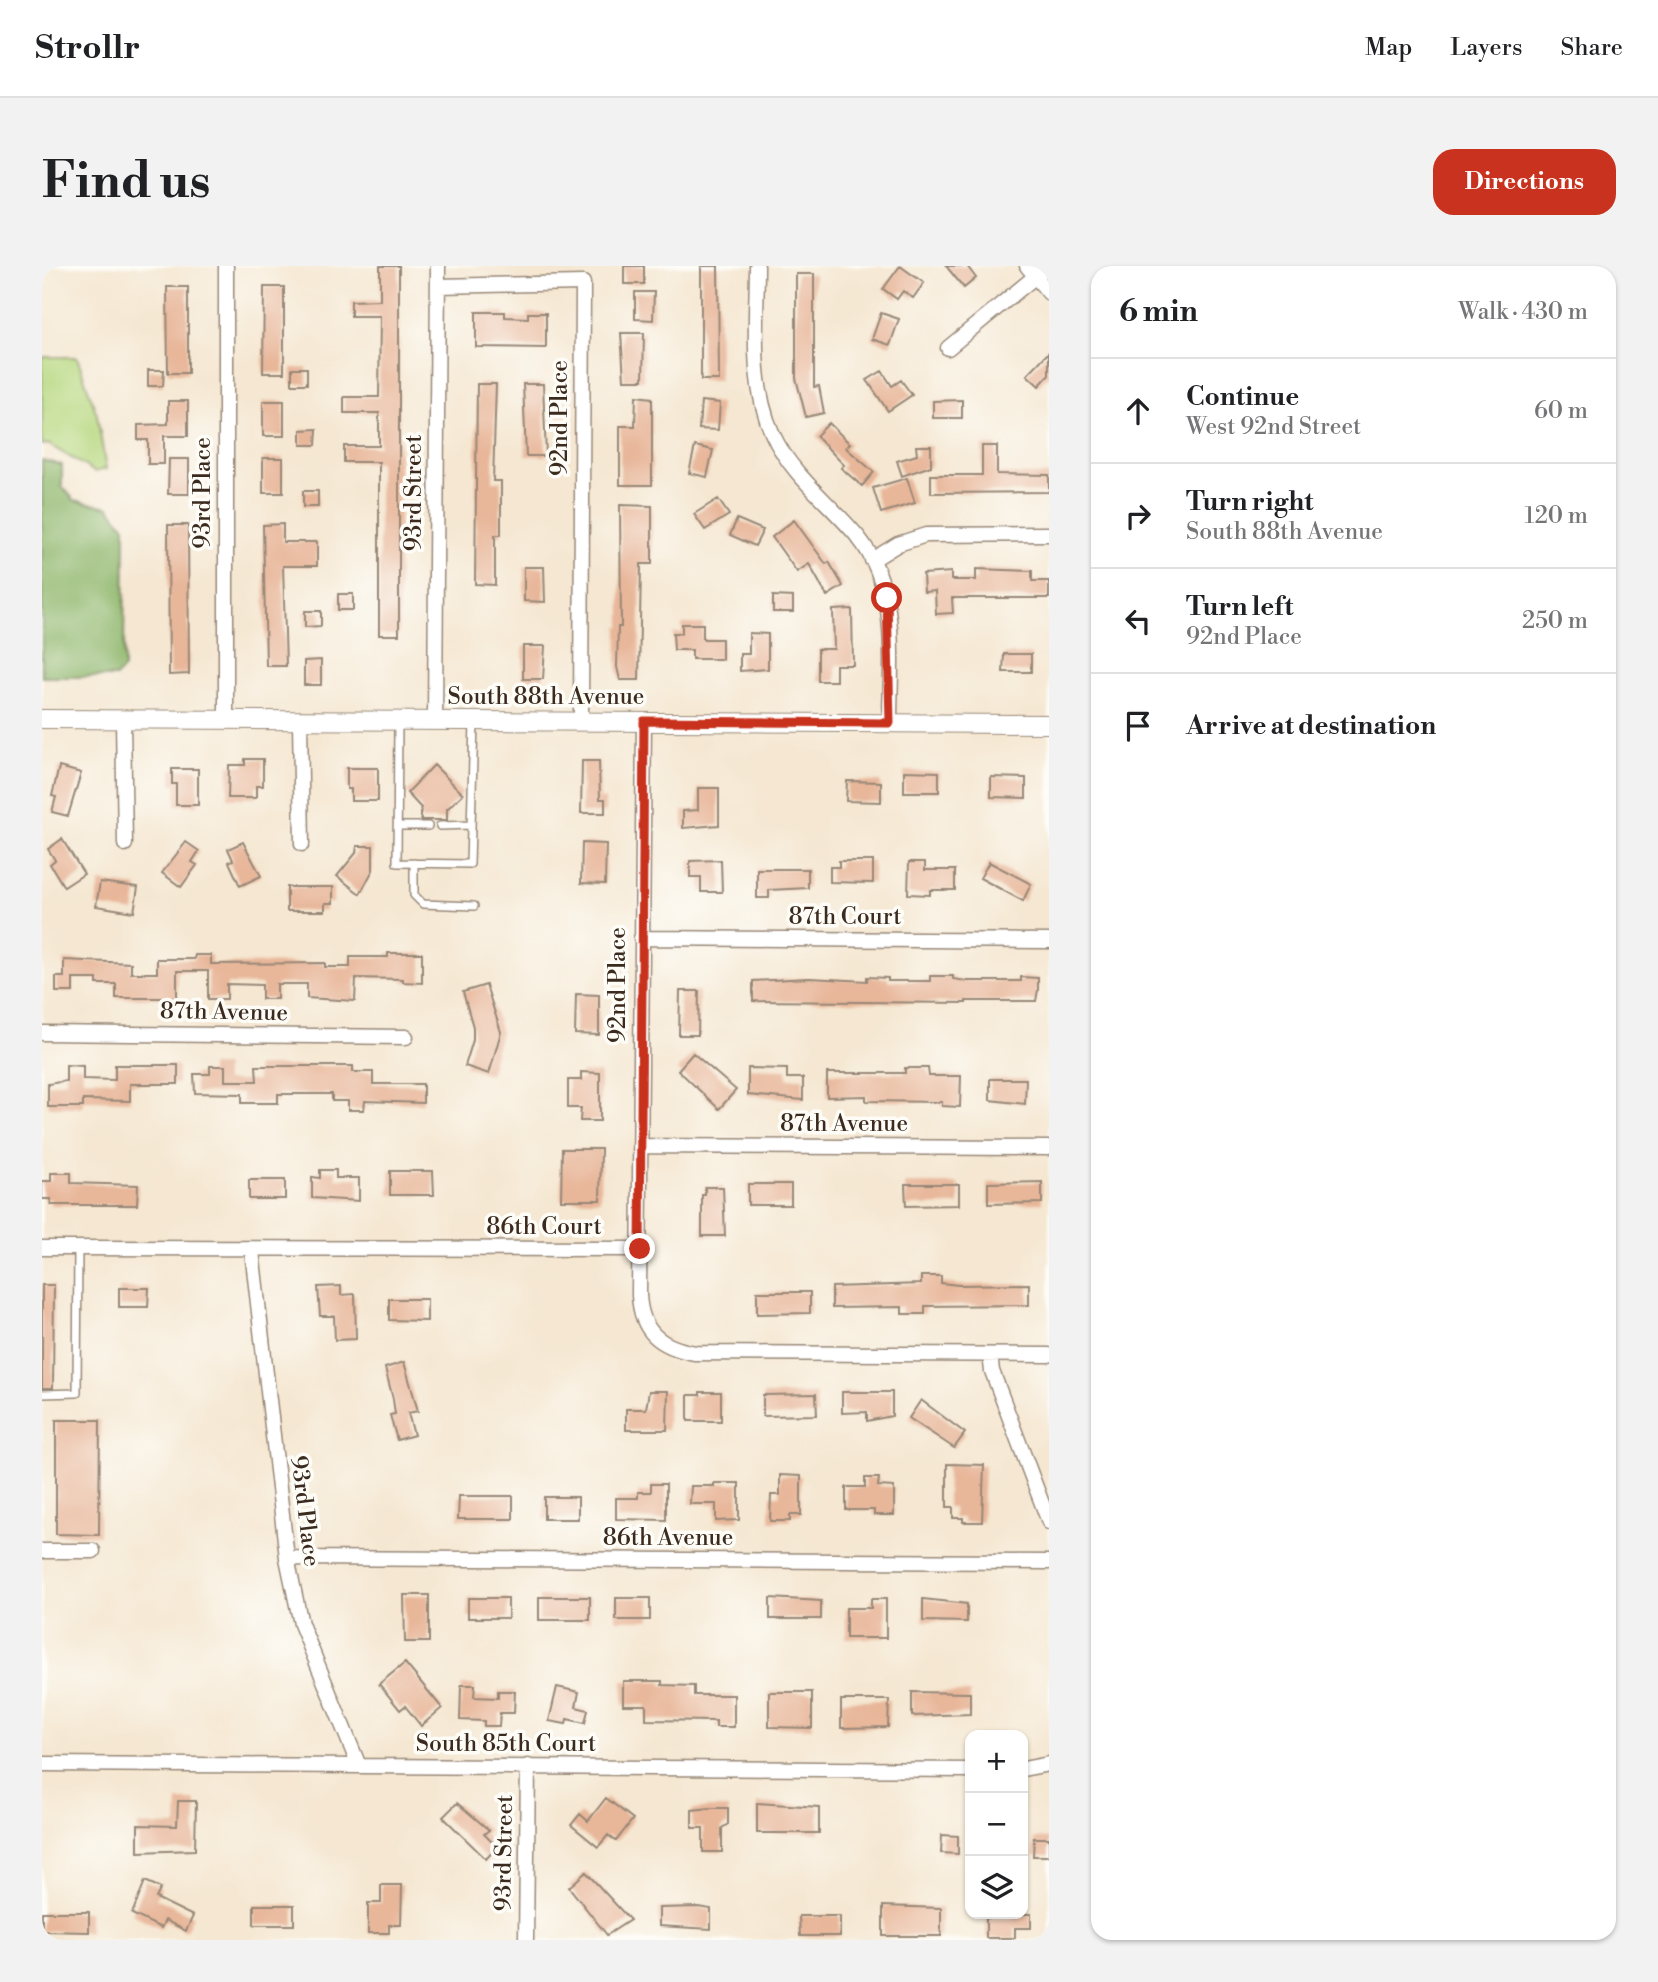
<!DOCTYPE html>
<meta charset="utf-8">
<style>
:root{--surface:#fff;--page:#f2f2f2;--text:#202124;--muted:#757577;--line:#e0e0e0;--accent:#c8321e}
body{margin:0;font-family:"Libre Bodoni",serif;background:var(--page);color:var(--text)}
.controls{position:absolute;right:21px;bottom:21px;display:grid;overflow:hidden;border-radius:14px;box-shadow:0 2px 5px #0004}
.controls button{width:63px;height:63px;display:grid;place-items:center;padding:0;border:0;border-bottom:2px solid var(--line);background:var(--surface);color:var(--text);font:35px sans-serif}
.stop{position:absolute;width:21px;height:21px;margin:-16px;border:5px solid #c8321e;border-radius:50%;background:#fff}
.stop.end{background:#c8321e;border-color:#fff;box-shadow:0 2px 7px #0008}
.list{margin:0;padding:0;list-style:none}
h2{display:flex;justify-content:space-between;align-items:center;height:91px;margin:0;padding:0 28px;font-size:30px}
h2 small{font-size:23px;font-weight:400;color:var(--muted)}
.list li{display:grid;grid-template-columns:46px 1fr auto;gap:21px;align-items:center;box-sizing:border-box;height:105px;padding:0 28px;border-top:2px solid var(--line)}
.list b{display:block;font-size:26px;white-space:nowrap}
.list p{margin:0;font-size:23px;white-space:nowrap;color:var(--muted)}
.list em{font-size:23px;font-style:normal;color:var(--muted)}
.icon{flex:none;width:38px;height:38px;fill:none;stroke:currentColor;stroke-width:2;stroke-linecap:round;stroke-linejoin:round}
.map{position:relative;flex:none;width:1007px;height:1674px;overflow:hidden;border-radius:21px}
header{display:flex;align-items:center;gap:42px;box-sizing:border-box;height:98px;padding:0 35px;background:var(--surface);border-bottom:2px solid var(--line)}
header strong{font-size:33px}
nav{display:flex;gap:38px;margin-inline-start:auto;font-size:24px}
.intro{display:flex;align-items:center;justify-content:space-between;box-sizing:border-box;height:168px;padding:0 42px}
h1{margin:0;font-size:49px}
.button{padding:18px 32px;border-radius:21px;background:var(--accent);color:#fff;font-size:24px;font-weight:700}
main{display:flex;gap:42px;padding:0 42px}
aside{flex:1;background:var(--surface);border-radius:21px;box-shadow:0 2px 5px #0004}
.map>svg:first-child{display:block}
</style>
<header>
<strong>Strollr</strong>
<nav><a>Map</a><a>Layers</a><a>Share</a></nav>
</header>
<div class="intro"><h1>Find us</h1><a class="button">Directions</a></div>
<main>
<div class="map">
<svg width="1007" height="1674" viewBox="0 0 1007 1674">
<rect width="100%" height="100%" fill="#fdfcf7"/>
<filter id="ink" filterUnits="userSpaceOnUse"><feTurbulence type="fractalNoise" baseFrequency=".0143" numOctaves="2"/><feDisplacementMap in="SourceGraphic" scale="14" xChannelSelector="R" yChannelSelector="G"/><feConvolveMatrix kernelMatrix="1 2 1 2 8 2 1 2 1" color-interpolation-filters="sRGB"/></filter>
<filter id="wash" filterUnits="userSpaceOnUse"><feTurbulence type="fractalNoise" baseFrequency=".00686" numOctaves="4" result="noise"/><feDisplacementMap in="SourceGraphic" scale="28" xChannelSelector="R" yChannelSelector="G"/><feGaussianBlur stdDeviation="1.57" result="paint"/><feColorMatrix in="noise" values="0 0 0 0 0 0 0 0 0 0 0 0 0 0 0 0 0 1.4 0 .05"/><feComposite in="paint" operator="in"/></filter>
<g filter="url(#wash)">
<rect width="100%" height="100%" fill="#f5e7d1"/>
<path fill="#b7d880" stroke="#79814f" stroke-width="2" d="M0 91H35L55 149 64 203 53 206 6 178 0 179Z"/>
<path fill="#91b86e" stroke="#667146" stroke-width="2" d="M0 194 20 199V220L32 234 67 241 83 261 82 402 74 411H0Z"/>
<g id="blocks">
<path fill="#e8b699" d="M338 0H357V369H337V196H302V180H337V147H302V131H337L338 50H309V35L338 34Z
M582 0H602V18H582Z
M659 0H676L677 114H659Z
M858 0 882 17 871 32 861 25 855 33 841 23Z
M904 0H925L934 12 922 22Z
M754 8H772V121L777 120 782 147 764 151 754 112Z
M125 21H146V107H126Z
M222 21H242V107H221Z
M593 26H612L611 54 593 53Z
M434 46H463V51L486 52V47H504V82L434 81Z
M839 47 857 53 848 79 830 73Z
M579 67H602L601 114H582Z
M1007 86V109L997 120 985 109Z
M250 102H265V118H250Z
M106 104H122L121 120H106Z
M840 105 850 120 859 114 870 129 846 145 825 114Z
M435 118H454L451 215H459V269H453V319L433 318Z
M481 118H501L504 190H484Z
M594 130 610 132V219H578V160H593Z
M920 134V152H891V135Z
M126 135H146V170H122V198H106V174H96V159L126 158Z
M221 135H242V170H221Z
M659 135 678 137 676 164 657 163Z
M787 157 808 178 804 182 832 206 820 220 799 202 802 199 774 170Z
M275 163 274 179H259V164Z
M653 180 671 184 665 211 647 207Z
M874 180H889V200L860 210 855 195 875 189Z
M940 180H955V208L1007 209V226L889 227V209H940Z
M221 192H241V227H221Z
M127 193H147V228H126Z
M865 212 873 237 839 247 831 222Z
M261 225H276V241H261Z
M676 233 687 249 663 264 652 248Z
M578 239 610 240V298H599L597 414H578L575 401 576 361H579Z
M695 253 721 264 713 280 688 269Z
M752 254 784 298 787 296 801 320 785 330 767 298 755 306 730 271Z
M241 258V276H275V300H241L244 400H224L221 259Z
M126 259H146L147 408 127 409Z
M482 301H502L503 336 482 335Z
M934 303 990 305V315H1007V332H910L911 347 894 348 893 325 882 326 881 308 909 306V314H934Z
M296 328H311V344H296Z
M731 330 751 331V346H731Z
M810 343 811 399H794V415H776V383H792L791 344Z
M263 345H279V360L263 361Z
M640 358H661V373H680V393H650V384H632L631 367H640Z
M707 367 726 368V403L698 405V388H707Z
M481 380H503L501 413H481Z
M962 388H989V406H961Z
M279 394V419H262V395Z
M203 493H221V520H214V532H186L187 499H203Z
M540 495H557L558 533H563V547H539Z
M392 499 421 528 405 543V554H379V542L365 527Z
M17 501 39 507 26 550 10 546 14 531 10 530Z
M305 502H336V535H309V523H305Z
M130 503H156V539H134V518H130Z
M862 505 897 506V526H862Z
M949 511 984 512V532L949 531Z
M805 515 839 516V536L804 535Z
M656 522H677V559L641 562V545L656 544Z
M20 573 42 608 22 621 8 598 13 594 6 583Z
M144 576 157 585 150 596 155 599 139 621 120 607Z
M201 576 219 610 198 620 187 596 191 594 186 583Z
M540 577 564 578 563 618 539 617Z
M315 580H331V604L318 628 295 610 314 587Z
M679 594 680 626H659V611H648V595Z
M797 595H831V617L788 616V601H797Z
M867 596H883V604H913V624H888V629L866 628Z
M947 596 989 618 981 635 938 612Z
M715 603H766V622L727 624V632H715Z
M58 616 96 621 92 646 54 640Z
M245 621H291V637H283V645H245Z
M346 687H380V717L361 716V713L314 712 313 735 265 732V718H235V733H220V719L185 718V733H166V705H135V732H74V718H55V713H31V726H14V711H22V694L89 697V707H115V693H152L153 689H169V698L283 697V701H308V691H346Z
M888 710H911V713L924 715H979V711L996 712V724L994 735H924V737L711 735V715L767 712 825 715V711L846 712V715H888Z
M444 719 459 766 447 808 423 800 431 774V761L421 726Z
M638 725H657L656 769H637Z
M534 728 557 729V769L533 768Z
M651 787 694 824 677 843 636 804Z
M24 799 41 800V813L73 814V799H136V818H88V835L41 834V841H6V818L24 815Z
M168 800H183V815H215L214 800H311V806H331V818H381V837L323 835 322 844H306V835H290V828H236V837H200V828L153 827 152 808H168Z
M706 802 745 803V812H761V834L706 829Z
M863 802H886L887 810H919L918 841 900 840V836L824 835V830L785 831V807H863Z
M539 806 558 807V855H538L539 842H526V814H539Z
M948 813H984L983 838 948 834Z
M520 883H559L558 934H519Z
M278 904H294V912H317V935L270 932V911L278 912Z
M348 905H391L392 929H348Z
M9 907H29V917L96 919 95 939H9V933H0V915H9Z
M207 914H243V933H207Z
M1000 916V937L946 938V917Z
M706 918H749V939H706Z
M863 918H917V939L864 940Z
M663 921H681L683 970H660V929H663Z
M879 1010H899V1017L917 1019 987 1018V1039L883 1040V1048H860V1041L790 1042V1021L879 1018Z
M0 1019H12L11 1122H0Z
M299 1020V1029L313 1028 314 1073 293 1074 292 1050H278L276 1021Z
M77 1022H107L106 1041H77Z
M715 1026H768V1047L715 1048Z
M347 1033H385V1055L347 1054Z
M362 1096 376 1145 366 1147 372 1169 355 1174 348 1149 353 1148 351 1133 343 1102Z
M607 1125H626L625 1164H584V1143H604Z
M658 1126H679V1155H646V1129H658Z
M800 1126H850V1150L825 1155V1146L800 1147Z
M774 1128 775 1149 721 1150V1129Z
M879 1134 923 1167 912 1182 867 1152Z
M14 1154H58L57 1269 14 1268Z
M905 1198 942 1199 940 1256H921V1252H911V1241H905Z
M738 1209 759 1210V1249H748V1255H728L729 1229H738Z
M823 1212H837L836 1220 852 1221V1249H832V1244H804V1221H823Z
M672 1217H697V1254L674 1255V1238H648L649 1220H672Z
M609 1218H624V1254L574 1253V1232H596V1226H609Z
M417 1230H471V1253H416Z
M502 1231H536V1253H502Z
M362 1329H387V1376H363Z
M497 1331H548V1354H497Z
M426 1332H466V1352H426Z
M574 1332H608V1354H574Z
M728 1332 779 1335V1353H728Z
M829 1333H844V1372H804V1342H829Z
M881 1333 925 1338V1356L881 1355Z
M363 1397 400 1442 379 1460 363 1440 358 1444 337 1418Z
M581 1415H620V1419L652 1420V1429H692V1461H674V1455L604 1454V1439H581Z
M419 1419H433L432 1431 456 1432V1425H473L472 1447H458L457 1460H442V1455L418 1454Z
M515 1421 537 1426 534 1441 546 1444 543 1457 525 1453 524 1458 507 1455Z
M727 1426H770V1462L727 1461Z
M870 1426 928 1427V1448L870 1450Z
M799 1434H847L846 1461 799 1462Z
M564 1532 591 1553 574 1575 566 1569 556 1581 529 1559 538 1548 546 1555Z
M136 1535H154L153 1584 96 1586V1559L135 1560Z
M415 1537 447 1564 442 1568 455 1581 444 1593 401 1551Z
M715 1537 777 1541V1567H715Z
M669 1542H686V1558L680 1562V1586H661V1562H650V1544Z
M900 1569 916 1570V1588L899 1587Z
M992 1572H1007V1590H991Z
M544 1606 588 1654 565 1669 527 1621Z
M103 1615 119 1622 114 1632 151 1650 144 1665 123 1654 119 1662 90 1648Z
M339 1619H360L359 1659H347V1667H326V1637H339Z
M212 1639H252V1659H212Z
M841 1640 899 1642V1670H841Z
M656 1641 669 1643V1663L617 1660V1642Z
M0 1646H47V1666L0 1665Z
M971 1648H989V1662H973V1672H944V1652H971Z
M757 1650H798V1670H758Z"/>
</g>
</g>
<g filter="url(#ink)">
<use href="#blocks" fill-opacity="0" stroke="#988878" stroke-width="2"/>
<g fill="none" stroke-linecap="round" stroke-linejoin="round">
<g stroke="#988878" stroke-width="10">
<path id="service" d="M356 457 355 597 428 598 432 456
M356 560H386
M398 560 429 559
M372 597V629L381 638 432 640
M0 1128 35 1127 36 982"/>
</g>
<g stroke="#988878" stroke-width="17">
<path id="minor" d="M715 0C715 56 707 117 731 169 750 210 788 237 816 271 858 323 848 394 848 457
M985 0 1007 27
M396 20 541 17 539 454
M906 82 1006 0
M830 294 856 278 884 269 1007 268
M81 454 83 578
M184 454V0
M258 455 260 578
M393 455 396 0
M602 455 597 1029C599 1066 618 1081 653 1087L1007 1089
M599 672 1007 675
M0 767 364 771
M598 880 1007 882
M0 982 598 983
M210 985 245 1292 259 1358 317 1500
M948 1089 950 1105 1007 1256
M0 1285H51
M245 1292 1007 1296
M0 1498 928 1504
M981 1503 1007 1498
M484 1674 486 1500"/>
</g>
<g stroke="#988878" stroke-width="20">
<path id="tertiary" d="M0 453 1007 458"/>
</g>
<use href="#service" stroke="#fff" stroke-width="7"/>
<use href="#minor" stroke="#fff" stroke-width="14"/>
<use href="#tertiary" stroke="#fff" stroke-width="18"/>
</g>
</g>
<g fill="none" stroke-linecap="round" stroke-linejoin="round" filter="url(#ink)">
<path stroke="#c8321e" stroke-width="9" d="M598 983 602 455 848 457 845 332"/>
</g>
<g text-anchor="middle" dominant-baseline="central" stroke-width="7" stroke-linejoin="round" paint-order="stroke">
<g font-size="23" fill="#3b2a1e" stroke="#fdfcf7">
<text transform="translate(518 152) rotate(-90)">92nd Place</text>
<text transform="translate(161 227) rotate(-90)">93rd Place</text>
<text transform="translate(372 227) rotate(-90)">93rd Street</text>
<text x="504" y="431">South 88th Avenue</text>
<text x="803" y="651">87th Court</text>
<text transform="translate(576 719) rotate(-90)">92nd Place</text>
<text transform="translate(182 746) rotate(1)">87th Avenue</text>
<text x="802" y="858">87th Avenue</text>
<text x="502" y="961">86th Court</text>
<text transform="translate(263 1245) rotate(83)">93rd Place</text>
<text x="626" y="1272">86th Avenue</text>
<text x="464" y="1478">South 85th Court</text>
<text transform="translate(462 1587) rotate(-89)">93rd Street</text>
</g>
</g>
</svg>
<div class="controls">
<button>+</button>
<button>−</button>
<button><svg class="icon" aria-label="layers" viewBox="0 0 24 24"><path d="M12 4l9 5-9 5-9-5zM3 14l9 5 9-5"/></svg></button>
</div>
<div class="stop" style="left:845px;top:332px"></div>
<div class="stop end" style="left:598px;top:983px"></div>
</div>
<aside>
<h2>6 min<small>Walk · 430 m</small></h2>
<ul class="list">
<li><svg class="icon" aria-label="ahead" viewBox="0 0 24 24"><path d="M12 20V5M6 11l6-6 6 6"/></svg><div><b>Continue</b><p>West 92nd Street</p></div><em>60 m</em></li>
<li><svg class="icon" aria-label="right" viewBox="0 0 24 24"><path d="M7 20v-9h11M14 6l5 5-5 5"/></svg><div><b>Turn right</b><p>South 88th Avenue</p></div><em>120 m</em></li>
<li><svg class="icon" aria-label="left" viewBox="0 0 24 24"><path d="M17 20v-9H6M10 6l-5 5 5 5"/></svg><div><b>Turn left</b><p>92nd Place</p></div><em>250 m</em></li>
<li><svg class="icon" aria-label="arrive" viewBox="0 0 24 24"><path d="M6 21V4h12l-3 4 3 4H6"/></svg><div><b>Arrive at destination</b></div></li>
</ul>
</aside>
</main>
